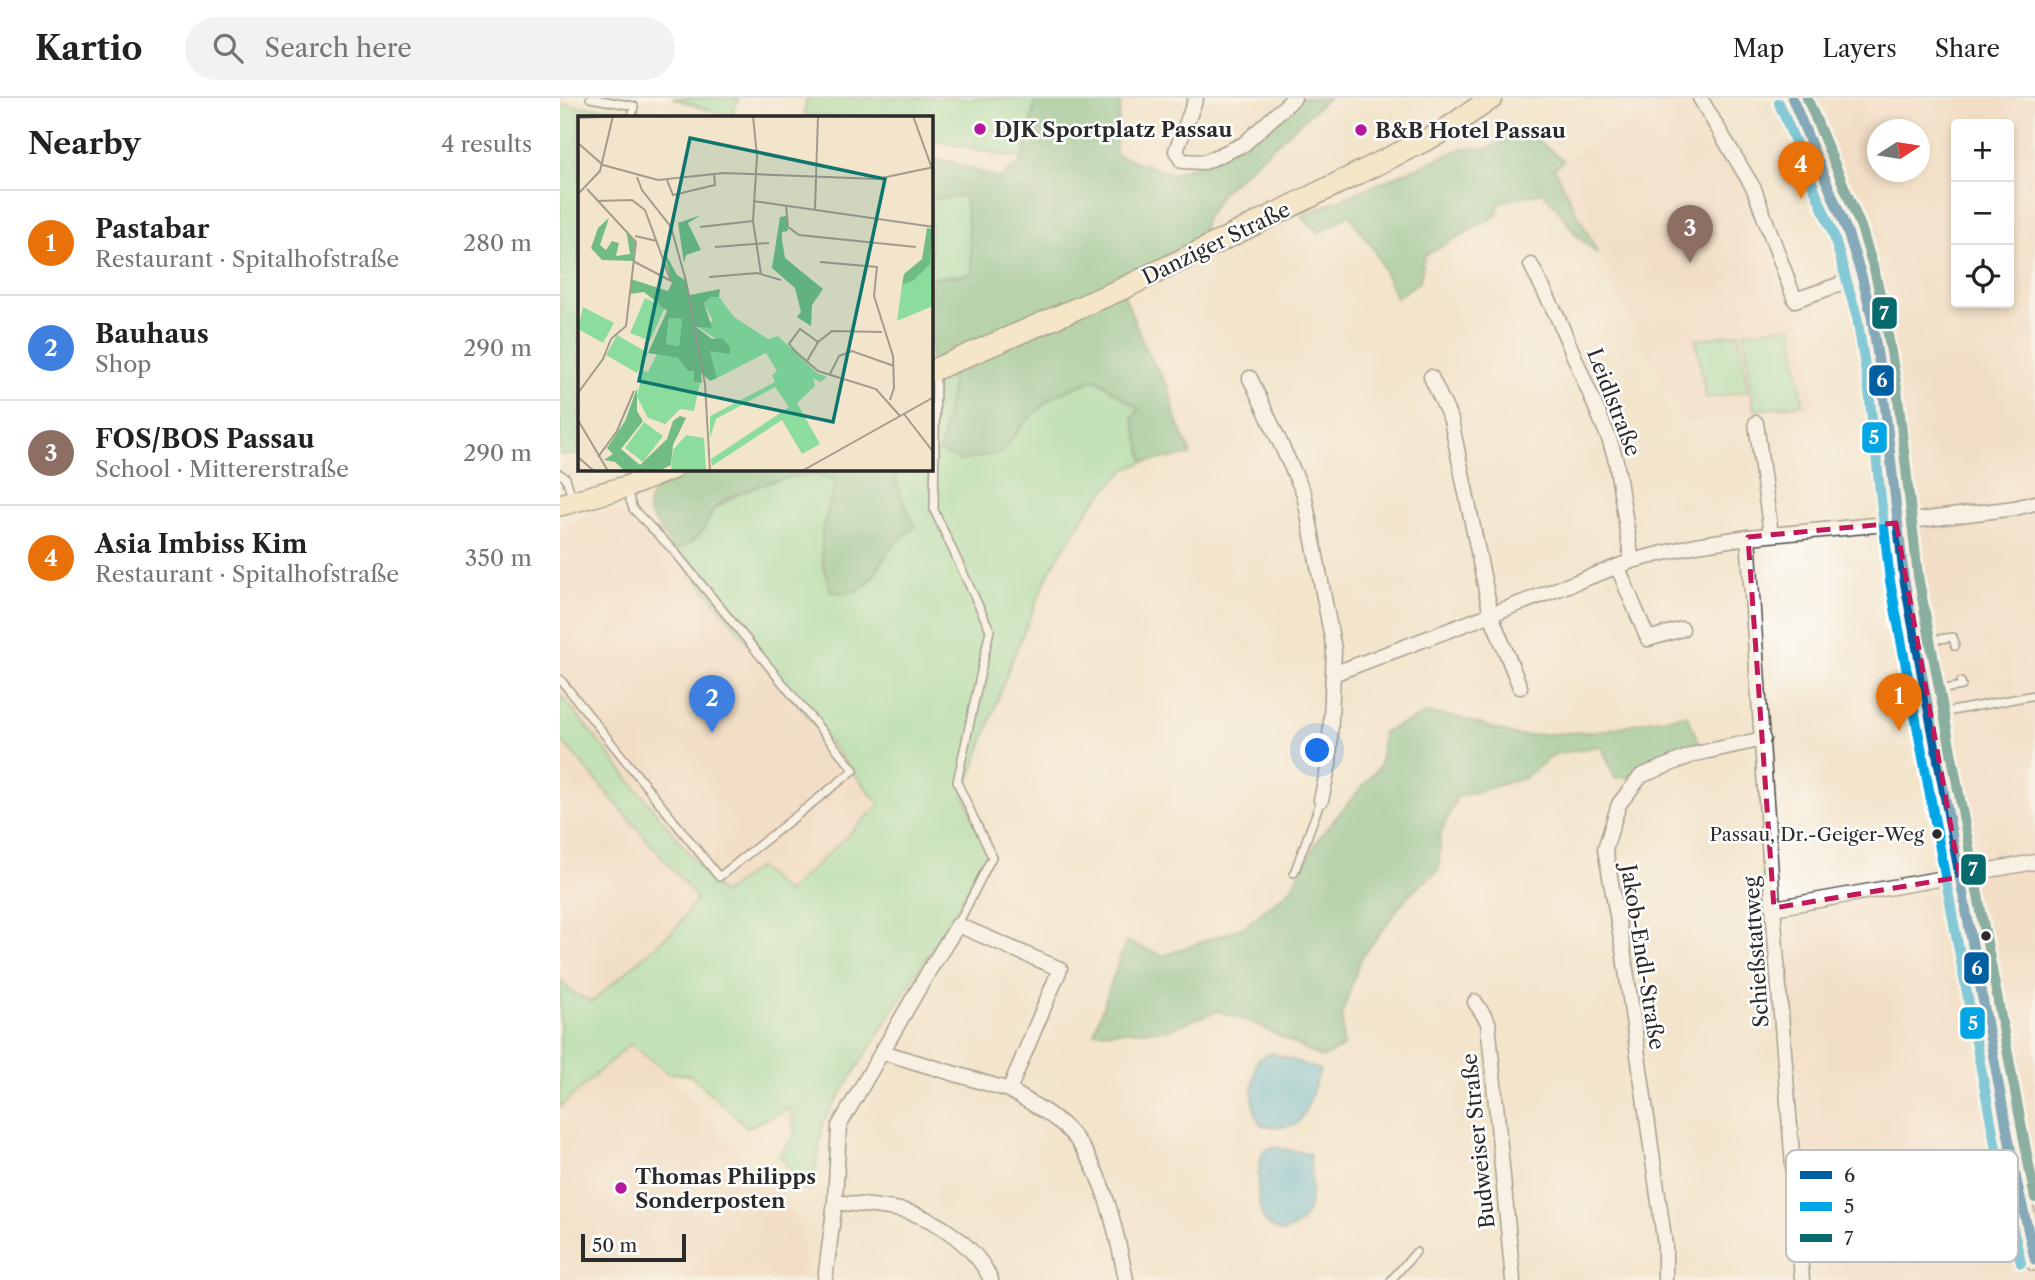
<!DOCTYPE html>
<meta charset="utf-8">
<style>
:root{--surface:#fff;--page:#f2f2f2;--text:#222;--muted:#767676;--line:#e0e0e0;--accent:#d93025}
body{margin:0;font-family:"Libre Caslon Text",serif;background:var(--page);color:var(--text)}
.controls{position:absolute;right:21px;top:21px;display:grid;overflow:hidden;border-radius:7px;box-shadow:0 4px 10px #0003}
.controls button{width:63px;height:63px;display:grid;place-items:center;padding:0;border:0;border-bottom:2px solid var(--line);background:var(--surface);color:var(--text);font:35px sans-serif}
.compass{position:absolute;left:1307px;top:21px;width:63px;height:63px;border-radius:50%;background:var(--surface);box-shadow:0 4px 10px #0003;rotate:78deg}
.scale{position:absolute;left:21px;bottom:18px;width:105px;box-sizing:border-box;padding-left:7px;border:4px solid #2b2b2b;border-top:0;font-size:19px;line-height:24px;white-space:nowrap;color:#2b2b2b;-webkit-text-stroke:5px #fff;paint-order:stroke}
.you{position:absolute;left:758px;top:653px;width:24px;height:24px;margin:-18px;border:5px solid #fff;border-radius:50%;background:#1a73e8;box-shadow:0 0 0 10px #1a73e833}
.badge{display:grid;place-items:center;width:46px;height:46px;border-radius:50%;background:var(--accent);color:#fff;font-size:23px;font-weight:700}
.pin{position:absolute;translate:-50% -58px;filter:drop-shadow(0 2px 4px #0008)}
.pin::after{content:'';position:absolute;top:37px;width:24px;height:21px;background:inherit;clip-path:polygon(0 0,100% 0,50% 100%)}
.list{margin:0;padding:0;list-style:none}
h2{display:flex;justify-content:space-between;align-items:center;height:91px;margin:0;padding:0 28px;font-size:30px}
h2 small{font-size:23px;font-weight:400;color:var(--muted)}
.list li{display:grid;grid-template-columns:46px 1fr auto;gap:21px;align-items:center;box-sizing:border-box;height:105px;padding:0 28px;border-top:2px solid var(--line)}
.list b{display:block;font-size:26px;white-space:nowrap}
.list p{margin:0;font-size:23px;white-space:nowrap;color:var(--muted)}
.list em{font-size:23px;font-style:normal;color:var(--muted)}
.icon{flex:none;width:38px;height:38px;fill:none;stroke:currentColor;stroke-width:2;stroke-linecap:round;stroke-linejoin:round}
.map{position:relative;flex:none;width:1475px;height:1182px;overflow:hidden}
header{display:flex;align-items:center;gap:42px;box-sizing:border-box;height:98px;padding:0 35px;background:var(--surface);border-bottom:2px solid var(--line)}
header strong{font-size:33px}
nav{display:flex;gap:38px;margin-inline-start:auto;font-size:24px}
.search{width:490px;height:63px;background:var(--page);display:flex;align-items:center;gap:18px;box-sizing:border-box;padding:0 24px;border-radius:38px;color:var(--muted);font-size:26px}
main{display:flex}
aside{flex:1;background:var(--surface)}
.map>svg:first-child{display:block}
</style>
<header>
<strong>Kartio</strong>
<div class="search"><svg class="icon" aria-label="search" viewBox="0 0 24 24"><circle cx="10" cy="10" r="6"/><path d="M15 15l6 6"/></svg>Search here</div>
<nav><a>Map</a><a>Layers</a><a>Share</a></nav>
</header>
<main>
<aside>
<h2>Nearby<small>4 results</small></h2>
<ul class="list">
<li><span class="badge" style="background:#e8710a">1</span><div><b>Pastabar</b><p>Restaurant · Spitalhofstraße</p></div><em>280 m</em></li>
<li><span class="badge" style="background:#3f7fe0">2</span><div><b>Bauhaus</b><p>Shop</p></div><em>290 m</em></li>
<li><span class="badge" style="background:#8d6e63">3</span><div><b>FOS/BOS Passau</b><p>School · Mittererstraße</p></div><em>290 m</em></li>
<li><span class="badge" style="background:#e8710a">4</span><div><b>Asia Imbiss Kim</b><p>Restaurant · Spitalhofstraße</p></div><em>350 m</em></li>
</ul>
</aside>
<div class="map">
<svg width="1475" height="1182" viewBox="0 0 1475 1182">
<rect width="100%" height="100%" fill="#fff"/>
<filter id="ink" filterUnits="userSpaceOnUse"><feTurbulence type="fractalNoise" baseFrequency=".0143" numOctaves="2"/><feDisplacementMap in="SourceGraphic" scale="14" xChannelSelector="R" yChannelSelector="G"/><feConvolveMatrix kernelMatrix="1 2 1 2 8 2 1 2 1" color-interpolation-filters="sRGB"/></filter>
<filter id="wash" filterUnits="userSpaceOnUse"><feTurbulence type="fractalNoise" baseFrequency=".00686" numOctaves="4" result="noise"/><feDisplacementMap in="SourceGraphic" scale="28" xChannelSelector="R" yChannelSelector="G"/><feGaussianBlur stdDeviation="1.57" result="paint"/><feColorMatrix in="noise" values="0 0 0 0 0 0 0 0 0 0 0 0 0 0 0 0 0 1.4 0 .05"/><feComposite in="paint" operator="in"/></filter>
<g filter="url(#wash)">
<rect width="100%" height="100%" fill="#f3e5cc"/>
<path fill="#f2d5be" fill-rule="evenodd" d="M1106 0H1135L1179 72 1232 208 1240 207 1255 309 1123 325 994 69Z
M1250 0H1475V1182H1255L1226 830 1231 822 1240 818 1415 789 1351 418 1343 307 1325 203 1310 154ZM1396 26H1449V205H1396ZM1318 32H1360V74H1318Z
M55 412 105 452 138 474 321 707 226 795 162 796 0 596V427Z
M0 640 138 800 117 829 32 904 12 895 0 882Z
M70 945 108 975 240 1125 248 1182H0V1009Z"/>
<path fill="#8cdd9d" stroke="#5c8464" stroke-width="2" d="M112 0H179L171 19Z
M247 0H476L464 61 371 42V19H261L244 16Z
M0 7 67 12 66 19H19V357H0Z
M405 97 413 176 371 180V101Z
M1232 228 1243 306 1194 312 1184 234Z
M1179 235 1188 293 1146 300 1136 242Z
M388 266 392 287 380 353 441 355 463 325 493 298 536 281 579 311 573 321 584 364 565 372 532 406 490 472 451 564 404 698 433 753 263 1024 253 1090 245 1091 219 1057 235 1036 230 1010 187 1029 130 977 108 975 70 946 0 1009V882L12 895 32 904 117 829 137 800 0 640V596L162 796 198 769 226 795 320 707 114 453 142 434 154 411 179 396 209 384 241 377H259L276 384 273 397 307 487 333 447 354 429 337 388 336 371H371L373 299 371 273Z"/>
<path fill="#71bc84" stroke="#4e7458" stroke-width="2" d="M476 0H561L555 56 612 76 645 64 684 46 734 0H768L662 94 645 122 638 154 562 191 585 250 609 291 615 317 631 357 584 364 573 321 579 311 536 281 493 298 464 325 441 355 401 363 380 354 392 287 388 266 371 273V180L413 176 405 98 371 101V61L392 64 440 81 464 61Z
M965 32 1004 63 994 70 1038 156 1016 137 998 111 983 94 940 104 937 117 864 158 860 183 836 200 815 153 789 117 759 135 741 118 903 50 928 51Z
M140 371H336L337 388 355 429C347 435 339 441 333 448 309 475 315 498 271 494L262 463V432L276 384C270 381 263 378 256 377 233 375 169 394 154 411 150 416 147 425 144 430 138 441 125 448 114 453L88 413 89 403 98 387Z
M868 615 900 620 958 638 1041 633 1086 623 1127 617 1142 651 1076 678 1055 680 1041 648 995 656 964 680 897 699 880 736 879 772 849 796 800 862 782 916 783 949 762 960 694 925 657 913 607 932 534 934 566 843 603 858 684 829 730 792 761 737 820 668 823 634Z"/>
<path fill="#5abad9" stroke="#427282" stroke-width="2" d="M712 955 760 972 746 1012 737 1026 720 1029 701 1027C689 1008 692 982 698 961Z
M714 1049 750 1056C750 1078 757 1110 738 1127 734 1130 727 1132 722 1134 718 1132 710 1129 707 1126 695 1112 697 1070 703 1053Z"/>
</g>
<g filter="url(#ink)">
<g fill="none" stroke-linecap="round" stroke-linejoin="round">
<g stroke="#494743" stroke-width="10">
<path id="lane" d="M30 0 74 8 72 19
M376 276 374 412 430 532 397 684 432 759 398 826
M0 376 6 380 13 403
M1359 544 1393 539 1395 548
M0 581 159 779 294 672 114 453 73 411 67 393
M1367 594 1402 588 1401 584
M1371 617 1475 597
M734 775 761 702
M831 1182 856 1154"/>
</g>
<g stroke="#494743" stroke-width="17">
<path id="street" d="M636 0 616 53 622 63 645 64 684 46 734 0
M1140 0 1194 91 1235 202 1301 179
M971 167 997 218 1050 343 1056 363 1072 463
M871 279 891 322 931 517 960 589
M690 280 744 396 774 551 769 666 761 702
M1196 325 1211 436
M1188 439 1217 865 1242 1182
M1058 470 1088 541 1122 531
M773 576 1072 463 1136 447 1188 439 1336 425 1455 410 1475 405
M1214 810 1475 764
M915 904 928 924 953 1182
M449 992C467 1003 489 1014 504 1028 543 1064 556 1132 566 1182
M275 1104C298 1107 322 1108 345 1113 378 1121 418 1151 431 1182
M265 1182 275 1104 279 1028 370 871 398 827 500 871 449 992 322 954
M1105 1182V1147L1063 851 1045 751 1059 706 1081 678 1135 656 1203 641"/>
</g>
<g stroke="#494743" stroke-width="24">
<path id="secondary" d="M1232 0C1256 59 1285 117 1302 179 1328 278 1329 380 1344 480L1457 1085 1475 1162
M371 273 562 191 638 154 882 34 932 0
M0 407 66 389 111 371"/>
</g>
<use href="#lane" stroke="#fff" stroke-width="7"/>
<use href="#street" stroke="#fff" stroke-width="14"/>
<use href="#secondary" stroke="#f9e7c3" stroke-width="21"/>
<g stroke="#fff" stroke-width="16">
<path id="bus-1" d="M1232 0 1287 133 1302 179 1311 216 1323 291 1344 480 1457 1085 1475 1162"/>
</g>
<g stroke="#fff" stroke-width="16">
<path id="bus-2" d="M1219 5 1274 138 1297 219 1309 293 1330 483 1443 1088 1461 1165"/>
</g>
<g stroke="#fff" stroke-width="16">
<path id="bus-3" d="M1247 0 1301 129 1315 175 1324 213 1337 290 1358 478 1475 1100"/>
</g>
<use href="#bus-1" stroke="#005fa1" stroke-width="10"/>
<use href="#bus-2" stroke="#02a6e5" stroke-width="10"/>
<use href="#bus-3" stroke="#076a6c" stroke-width="10"/>
</g>
</g>
<path d="M0 0H1475V1182H0ZM1336 425 1400 779 1214 810 1188 439Z" fill="#f3e5cc" fill-opacity=".55" fill-rule="evenodd"/>
<path fill="none" stroke="#c2185b" stroke-width="5" stroke-dasharray="14 9" stroke-linejoin="round" d="M1336 425 1400 779 1214 810 1188 439Z"/>
<g fill="#b5179e" stroke="#fff" stroke-width="2.5">
<circle cx="420" cy="31" r="7"/>
<circle cx="801" cy="32" r="7"/>
<circle cx="61" cy="1090" r="7"/>
</g>
<g fill="#2b2b2b" stroke="#fff" stroke-width="2.5">
<circle cx="1377" cy="736" r="6"/>
<circle cx="1426" cy="838" r="6"/>
</g>
<g text-anchor="middle" dominant-baseline="central" stroke-width="5" stroke-linejoin="round" paint-order="stroke">
<g font-size="19" fill="#2b2b2b" stroke="#fff" text-anchor="end">
<text x="1364" y="736">Passau, Dr.-Geiger-Weg</text>
</g>
<g font-size="21" font-weight="bold" fill="#2b2b2b" stroke="#fff" text-anchor="start">
<text x="434" y="31">DJK Sportplatz Passau</text>
<text x="815" y="32">B&amp;B Hotel Passau</text>
<text x="75" y="1078">Thomas Philipps<tspan x="75" dy="24">Sonderposten</tspan></text>
</g>
<g font-size="21" fill="#2b2b2b" stroke="#fff">
<text transform="translate(656 145) rotate(-26)">Danziger Straße</text>
<text transform="translate(1054 304) rotate(69)">Leidlstraße</text>
<text transform="translate(1196 854) rotate(-94)">Schießstattweg</text>
<text transform="translate(1083 859) rotate(81)">Jakob-Endl-Straße</text>
<text transform="translate(918 1043) rotate(-96)">Budweiser Straße</text>
</g>
</g>
<g transform="translate(18 18)">
<rect width="355" height="355" fill="#f3e5cc"/>
<path d="M355 138V190L319 205 324 169 335 165ZM132 180 141 181 156 201 190 223 200 220 239 257 249 261 242 266 235 262 237 270 219 287 242 328 224 338 204 304 134 350 133 343 211 291 197 271 138 303 132 322V300L197 266 194 259 199 255 188 237 139 262 132 235 152 232 118 210 135 205 126 187ZM67 182 87 191 72 225 52 217ZM5 191 36 207 25 227 0 213ZM91 202 104 203 101 230 88 228ZM39 219 70 237 59 257 28 239ZM79 238 100 242 110 255H116V266L122 267 116 295 102 293 87 308 70 302 59 281 65 254 70 256ZM66 306 85 320 65 346 47 332ZM108 319 126 322 128 355H93L95 334Z" fill="#8cdd9d"/>
<path d="M123 99 110 107 123 134 108 139 106 147 100 107ZM208 100 210 115 204 116V124L207 142 245 173 234 189 233 210 219 201 223 196 217 172 194 152 202 101ZM31 102 22 129 28 134 34 125 41 127 38 140 52 138 48 113 57 127 55 145 24 144 13 132 20 112ZM349 112 355 113 352 148 335 165 324 169 326 158 344 143ZM85 133 99 159 108 165 112 179 142 173 141 181H132L126 187 134 212 118 211 134 223 144 222 152 231V238L132 235 139 262 132 265 123 257 124 267 116 266V255H110L100 242 70 237 89 195 66 176 52 178 53 163 90 175 94 167ZM91 202 104 203 101 230 88 228ZM59 272V295L65 305 43 333 62 349 89 323 95 305 102 300 108 302 95 329 93 349 81 355H47L37 346 26 344 35 338 29 332 47 305Z" fill="#71bc84" fill-rule="evenodd"/>
<path fill="none" stroke="#a39b8c" stroke-width="2" d="M175 0 179 40 175 105 183 158M175 0H224M335 0 356 58M0 2 55 0M0 27 25 49 80 64 146 57 299 63 356 51M59 61 64 74 93 111 108 165 127 268 132 355M89 64 95 79 137 69 136 57M0 78 22 55 35 0M19 85 54 84 67 94 93 165 55 145M175 85 356 111M208 89 210 111 221 119 338 131M237 93 240 0M122 111 175 105M57 120 79 125M137 131 191 127M242 146 299 151 296 180 315 240 316 272 312 284M131 161 179 157 203 164M240 226 254 215 304 216M229 245 240 226 222 213 211 228 217 235 240 255 298 273 322 300M252 258 261 240 274 235 316 250M0 277 25 243 33 223 48 210 58 126 9 73M326 298 356 337M0 304 30 355M0 341 16 355M20 341 39 315 56 275M224 355 356 281"/>
<path fill="#0f766e" fill-opacity="0.15" stroke="#0f766e" stroke-width="3.5" d="M112 22 307 63 255 306 61 265Z"/>
<rect width="355" height="355" fill="none" stroke="#2b2b2b" stroke-width="3.5"/>
</g>
<rect x="1226" y="1052" width="232" height="112" rx="10" fill="#fff" stroke="#bfbfbf" stroke-width="2"/>
<rect x="1240" y="1073" width="32" height="8" fill="#005fa1"/>
<rect x="1240" y="1104" width="32" height="9" fill="#02a6e5"/>
<rect x="1240" y="1136" width="32" height="8" fill="#076a6c"/>
<g font-size="19" fill="#2b2b2b">
<text x="1284" y="1084">6</text>
<text x="1284" y="1115">5</text>
<text x="1284" y="1147">7</text>
</g>
<g stroke="#fff" stroke-width="2.5">
<rect x="1311" y="198" width="27" height="34" rx="7" fill="#076a6c"/>
<rect x="1308" y="266" width="27" height="33" rx="7" fill="#005fa1"/>
<rect x="1301" y="323" width="27" height="33" rx="7" fill="#02a6e5"/>
<rect x="1400" y="755" width="27" height="33" rx="7" fill="#076a6c"/>
<rect x="1403" y="853" width="27" height="34" rx="7" fill="#005fa1"/>
<rect x="1399" y="908" width="27" height="34" rx="7" fill="#02a6e5"/>
</g>
<g font-size="19" text-anchor="middle" font-weight="bold" fill="#fff">
<text x="1324" y="222">7</text>
<text x="1322" y="289">6</text>
<text x="1314" y="346">5</text>
<text x="1413" y="778">7</text>
<text x="1417" y="877">6</text>
<text x="1413" y="932">5</text>
</g>
</svg>
<div class="controls">
<button>+</button>
<button>−</button>
<button><svg class="icon" aria-label="locate" viewBox="0 0 24 24"><circle cx="12" cy="12" r="6"/><path d="M12 2v4M12 18v4M2 12h4M18 12h4"/></svg></button>
</div>
<svg class="compass" viewBox="-18 -18 36 36"><path d="M0-13l5 13h-10z" fill="#e53935"/><path d="M0 13l5-13h-10z" fill="#767676"/></svg>
<div class="scale">50 m</div>
<div class="you"></div>
<div class="pin badge" style="left:1339px;top:633px;background:#e8710a">1</div>
<div class="pin badge" style="left:152px;top:635px;background:#3f7fe0">2</div>
<div class="pin badge" style="left:1130px;top:165px;background:#8d6e63">3</div>
<div class="pin badge" style="left:1241px;top:101px;background:#e8710a">4</div>
</div>
</main>
